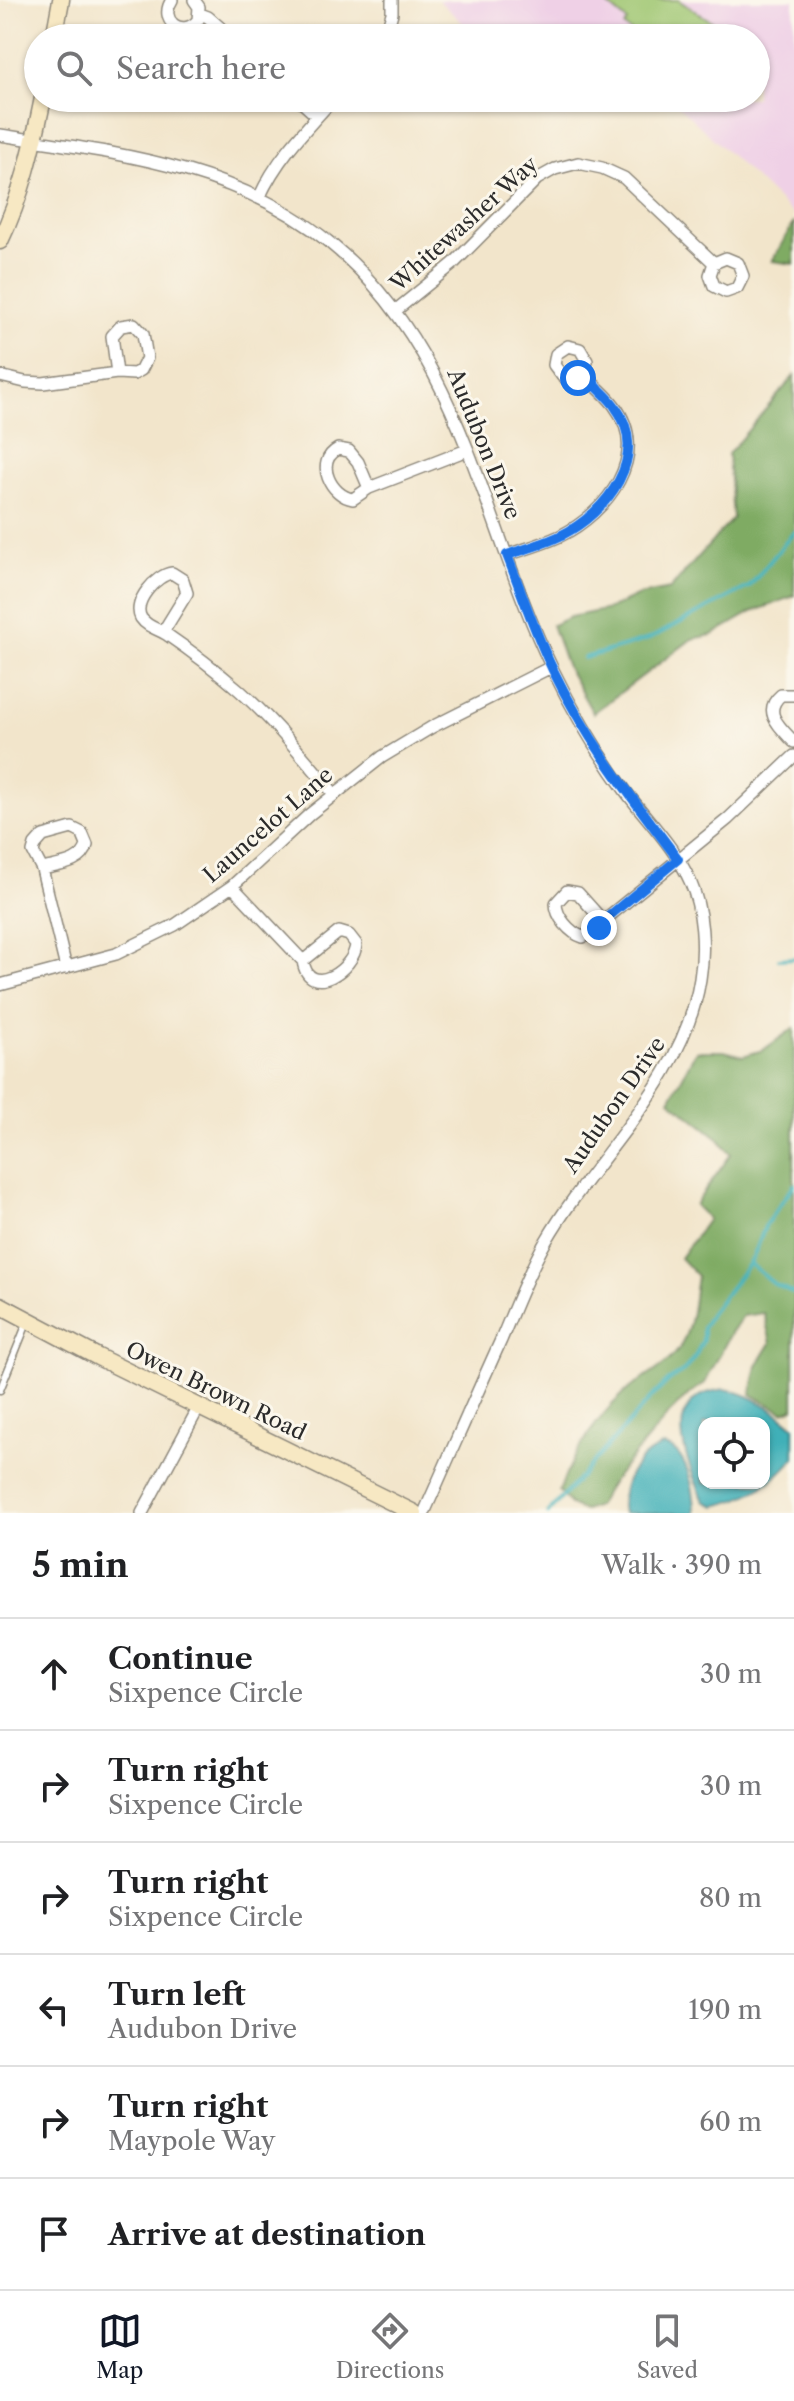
<!DOCTYPE html>
<meta charset="utf-8">
<style>
:root{--surface:#fff;--page:#f2f2f2;--text:#202124;--muted:#757577;--line:#e0e0e0;--accent:#111827}
body{margin:0;font-family:"Libre Caslon Text",serif;background:var(--page);color:var(--text)}
.controls{position:absolute;right:24px;bottom:24px;display:grid;overflow:hidden;border-radius:16px;box-shadow:0 2px 6px #0004}
.controls button{width:72px;height:72px;display:grid;place-items:center;padding:0;border:0;border-bottom:2px solid var(--line);background:var(--surface);color:var(--text);font:40px sans-serif}
.stop{position:absolute;width:24px;height:24px;margin:-18px;border:6px solid #1a73e8;border-radius:50%;background:#fff}
.stop.end{background:#1a73e8;border-color:#fff;box-shadow:0 2px 8px #0008}
.list{margin:0;padding:0;list-style:none}
h2{display:flex;justify-content:space-between;align-items:center;height:104px;margin:0;padding:0 32px;font-size:34px}
h2 small{font-size:26px;font-weight:400;color:var(--muted)}
.list li{display:grid;grid-template-columns:52px 1fr auto;gap:24px;align-items:center;box-sizing:border-box;height:112px;padding:0 32px;border-top:2px solid var(--line)}
.list b{display:block;font-size:30px;white-space:nowrap}
.list p{margin:0;font-size:26px;white-space:nowrap;color:var(--muted)}
.list em{font-size:26px;font-style:normal;color:var(--muted)}
.icon{flex:none;width:44px;height:44px;fill:none;stroke:currentColor;stroke-width:2;stroke-linecap:round;stroke-linejoin:round}
.map{position:relative;flex:none;width:794px;height:1513px;overflow:hidden}
.search{position:absolute;background:var(--surface);box-shadow:0 2px 6px #0004;left:24px;right:24px;top:24px;height:88px;display:flex;align-items:center;gap:20px;box-sizing:border-box;padding:0 28px;border-radius:44px;color:var(--muted);font-size:30px}
.sheet{height:776px;background:var(--surface)}
nav{display:flex;justify-content:space-around;align-items:center;box-sizing:border-box;height:112px;border-top:2px solid var(--line);background:var(--surface);font-size:22px;color:var(--muted)}
nav a{display:grid;justify-items:center;gap:4px}
nav .on{color:var(--accent)}
.map>svg:first-child{display:block}
</style>
<div class="map">
<svg width="794" height="1513" viewBox="0 0 794 1513">
<rect width="100%" height="100%" fill="#fbf7ec"/>
<filter id="ink" filterUnits="userSpaceOnUse"><feTurbulence type="fractalNoise" baseFrequency=".0125" numOctaves="2"/><feDisplacementMap in="SourceGraphic" scale="16" xChannelSelector="R" yChannelSelector="G"/><feConvolveMatrix kernelMatrix="1 2 1 2 8 2 1 2 1" color-interpolation-filters="sRGB"/></filter>
<filter id="wash" filterUnits="userSpaceOnUse"><feTurbulence type="fractalNoise" baseFrequency=".006" numOctaves="4" result="noise"/><feDisplacementMap in="SourceGraphic" scale="32" xChannelSelector="R" yChannelSelector="G"/><feGaussianBlur stdDeviation="1.8" result="paint"/><feColorMatrix in="noise" values="0 0 0 0 0 0 0 0 0 0 0 0 0 0 0 0 0 1.4 0 .05"/><feComposite in="paint" operator="in"/></filter>
<g filter="url(#wash)">
<rect width="100%" height="100%" fill="#f2e5cb"/>
<path fill="#efd0e6" d="M438 0H794V215L670 98H756V38H479Z"/>
<path fill="#9fc671" stroke="#65784e" stroke-width="2" d="M602 0H678L724 29 718 38H642L624 27 627 21Z"/>
<path fill="#7fab63" stroke="#556b47" stroke-width="2" d="M794 223V264L772 261 793 224Z
M794 376V596L752 612 712 635 692 639 593 713 567 667 552 625 570 617 609 609 639 595 670 589 733 518 728 454Z
M794 1028V1408L783 1412 751 1394 757 1366 771 1343 764 1313 743 1316 731 1333 705 1383 689 1394 668 1415 613 1480 597 1506 584 1511 570 1505 559 1491C572 1457 596 1418 623 1394 641 1378 668 1367 680 1347 693 1325 693 1300 697 1276L680 1258 708 1219 695 1205 731 1154 717 1137 670 1100 696 1051H724L743 1056 763 1050Z"/>
<path fill="#3fb0b8" stroke="#356e72" stroke-width="2" fill-rule="evenodd" d="M725 1389C751 1394 774 1409 794 1426V1458C775 1482 746 1500 715 1506L704 1501C686 1460 657 1396 725 1389ZM704 1423H764V1483H704Z
M663 1446C687 1448 695 1492 695 1513H623C617 1487 637 1454 663 1446Z"/>
<g fill="none" stroke-linecap="round" stroke-linejoin="round">
<path stroke="#3fb0b8" stroke-width="4" d="M584 658 649 639 750 586 794 532
M779 959 794 958
M749 1263 774 1284 794 1293
M548 1513 651 1398 669 1380 684 1371 696 1355 703 1340V1327L710 1314 753 1258 766 1224 794 1185"/>
</g>
</g>
<g filter="url(#ink)">
<g fill="none" stroke-linecap="round" stroke-linejoin="round">
<g stroke="#8e887b" stroke-width="9">
<path id="lane" d="M0 1390 27 1323"/>
</g>
<g stroke="#8e887b" stroke-width="14">
<path id="street" d="M172 0C158 20 182 39 198 20L199 7 194 0
M200 14 208 17 232 38
M385 38 392 13V0
M297 98 317 116
M0 135C115 153 237 166 330 243 463 351 482 524 553 670 574 713 599 755 627 793 649 822 676 849 690 881 703 910 705 949 700 979 684 1082 596 1154 546 1241 528 1272 515 1307 501 1340 475 1397 450 1455 424 1513
M259 198C277 158 305 130 334 98
M395 311 453 264 537 179 555 169 578 163 602 168 624 178 714 263 710 275 714 286 726 292 737 288 743 276 738 263 726 258 714 263
M0 376 25 382 43 383 117 373 134 374 141 370 147 358 143 334 134 324 121 326 112 336 117 373
M369 488 358 462 349 451 338 449C314 462 331 496 353 499L369 488 467 450
M507 555C525 549 543 544 560 536 607 513 652 455 614 405 605 393 593 384 583 374L587 361 580 349 568 346 556 354 554 365 563 377 573 379 583 374
M163 632 187 593 183 580 172 573C156 575 132 602 141 618 147 627 158 629 166 634 191 651 216 670 239 690 274 721 305 758 334 794
M794 695H781C761 712 781 728 794 742
M42 869C58 865 83 864 87 845L82 833 72 828 43 836 35 845 33 852 42 869 66 968
M232 886 303 961C309 1000 355 969 356 944L349 935 339 932 303 961
M603 921 578 893 567 891 556 903C556 917 570 933 583 937L593 933 603 921 728 819 794 756
M0 985 116 954 175 925 232 886 310 814 382 757 432 727 551 667
M142 1513 199 1407"/>
</g>
<g stroke="#8e887b" stroke-width="19">
<path id="secondary" d="M54 38 61 0
M0 241C22 196 33 147 43 98
M0 1305 98 1357 414 1513"/>
</g>
<use href="#lane" stroke="#fff" stroke-width="6"/>
<use href="#street" stroke="#fff" stroke-width="11"/>
<use href="#secondary" stroke="#f7e8c3" stroke-width="16"/>
</g>
</g>
<g fill="none" stroke-linecap="round" stroke-linejoin="round" filter="url(#ink)">
<path stroke="#1a73e8" stroke-width="10" d="M578 378 583 374C593 384 605 393 614 405 652 455 607 513 560 536 544 544 525 549 507 555 522 593 535 633 553 670 586 739 632 798 678 859L603 921 599 928"/>
</g>
<g text-anchor="middle" dominant-baseline="central" stroke-width="6" stroke-linejoin="round" paint-order="stroke">
<g font-size="22" fill="#2b2b2b" stroke="#fbf7ec">
<text transform="translate(464 224) rotate(-42)">Whitewasher Way</text>
<text transform="translate(484 444) rotate(68)">Audubon Drive</text>
<text transform="translate(268 825) rotate(-41)">Launcelot Lane</text>
<text transform="translate(614 1105) rotate(-55)">Audubon Drive</text>
<text transform="translate(216 1391) rotate(26)">Owen Brown Road</text>
</g>
</g>
</svg>
<div class="controls">
<button><svg class="icon" aria-label="locate" viewBox="0 0 24 24"><circle cx="12" cy="12" r="6"/><path d="M12 2v4M12 18v4M2 12h4M18 12h4"/></svg></button>
</div>
<div class="stop" style="left:578px;top:378px"></div>
<div class="stop end" style="left:599px;top:928px"></div>
<div class="search"><svg class="icon" aria-label="search" viewBox="0 0 24 24"><circle cx="10" cy="10" r="6"/><path d="M15 15l6 6"/></svg>Search here</div>
</div>
<section class="sheet">
<h2>5 min<small>Walk · 390 m</small></h2>
<ul class="list">
<li><svg class="icon" aria-label="ahead" viewBox="0 0 24 24"><path d="M12 20V5M6 11l6-6 6 6"/></svg><div><b>Continue</b><p>Sixpence Circle</p></div><em>30 m</em></li>
<li><svg class="icon" aria-label="right" viewBox="0 0 24 24"><path d="M7 20v-9h11M14 6l5 5-5 5"/></svg><div><b>Turn right</b><p>Sixpence Circle</p></div><em>30 m</em></li>
<li><svg class="icon" aria-label="right" viewBox="0 0 24 24"><path d="M7 20v-9h11M14 6l5 5-5 5"/></svg><div><b>Turn right</b><p>Sixpence Circle</p></div><em>80 m</em></li>
<li><svg class="icon" aria-label="left" viewBox="0 0 24 24"><path d="M17 20v-9H6M10 6l-5 5 5 5"/></svg><div><b>Turn left</b><p>Audubon Drive</p></div><em>190 m</em></li>
<li><svg class="icon" aria-label="right" viewBox="0 0 24 24"><path d="M7 20v-9h11M14 6l5 5-5 5"/></svg><div><b>Turn right</b><p>Maypole Way</p></div><em>60 m</em></li>
<li><svg class="icon" aria-label="arrive" viewBox="0 0 24 24"><path d="M6 21V4h12l-3 4 3 4H6"/></svg><div><b>Arrive at destination</b></div></li>
</ul>
</section>
<nav>
<a class="on"><svg class="icon" aria-label="map" viewBox="0 0 24 24"><path d="M3 6l6-2 6 2 6-2v14l-6 2-6-2-6 2zM9 4v14M15 6v14"/></svg>Map</a>
<a><svg class="icon" aria-label="directions" viewBox="0 0 24 24"><path d="M12 3l9 9-9 9-9-9zM9 14v-3h6M13 9l2 2-2 2"/></svg>Directions</a>
<a><svg class="icon" aria-label="saved" viewBox="0 0 24 24"><path d="M7 4h10v16l-5-4-5 4z"/></svg>Saved</a>
</nav>
